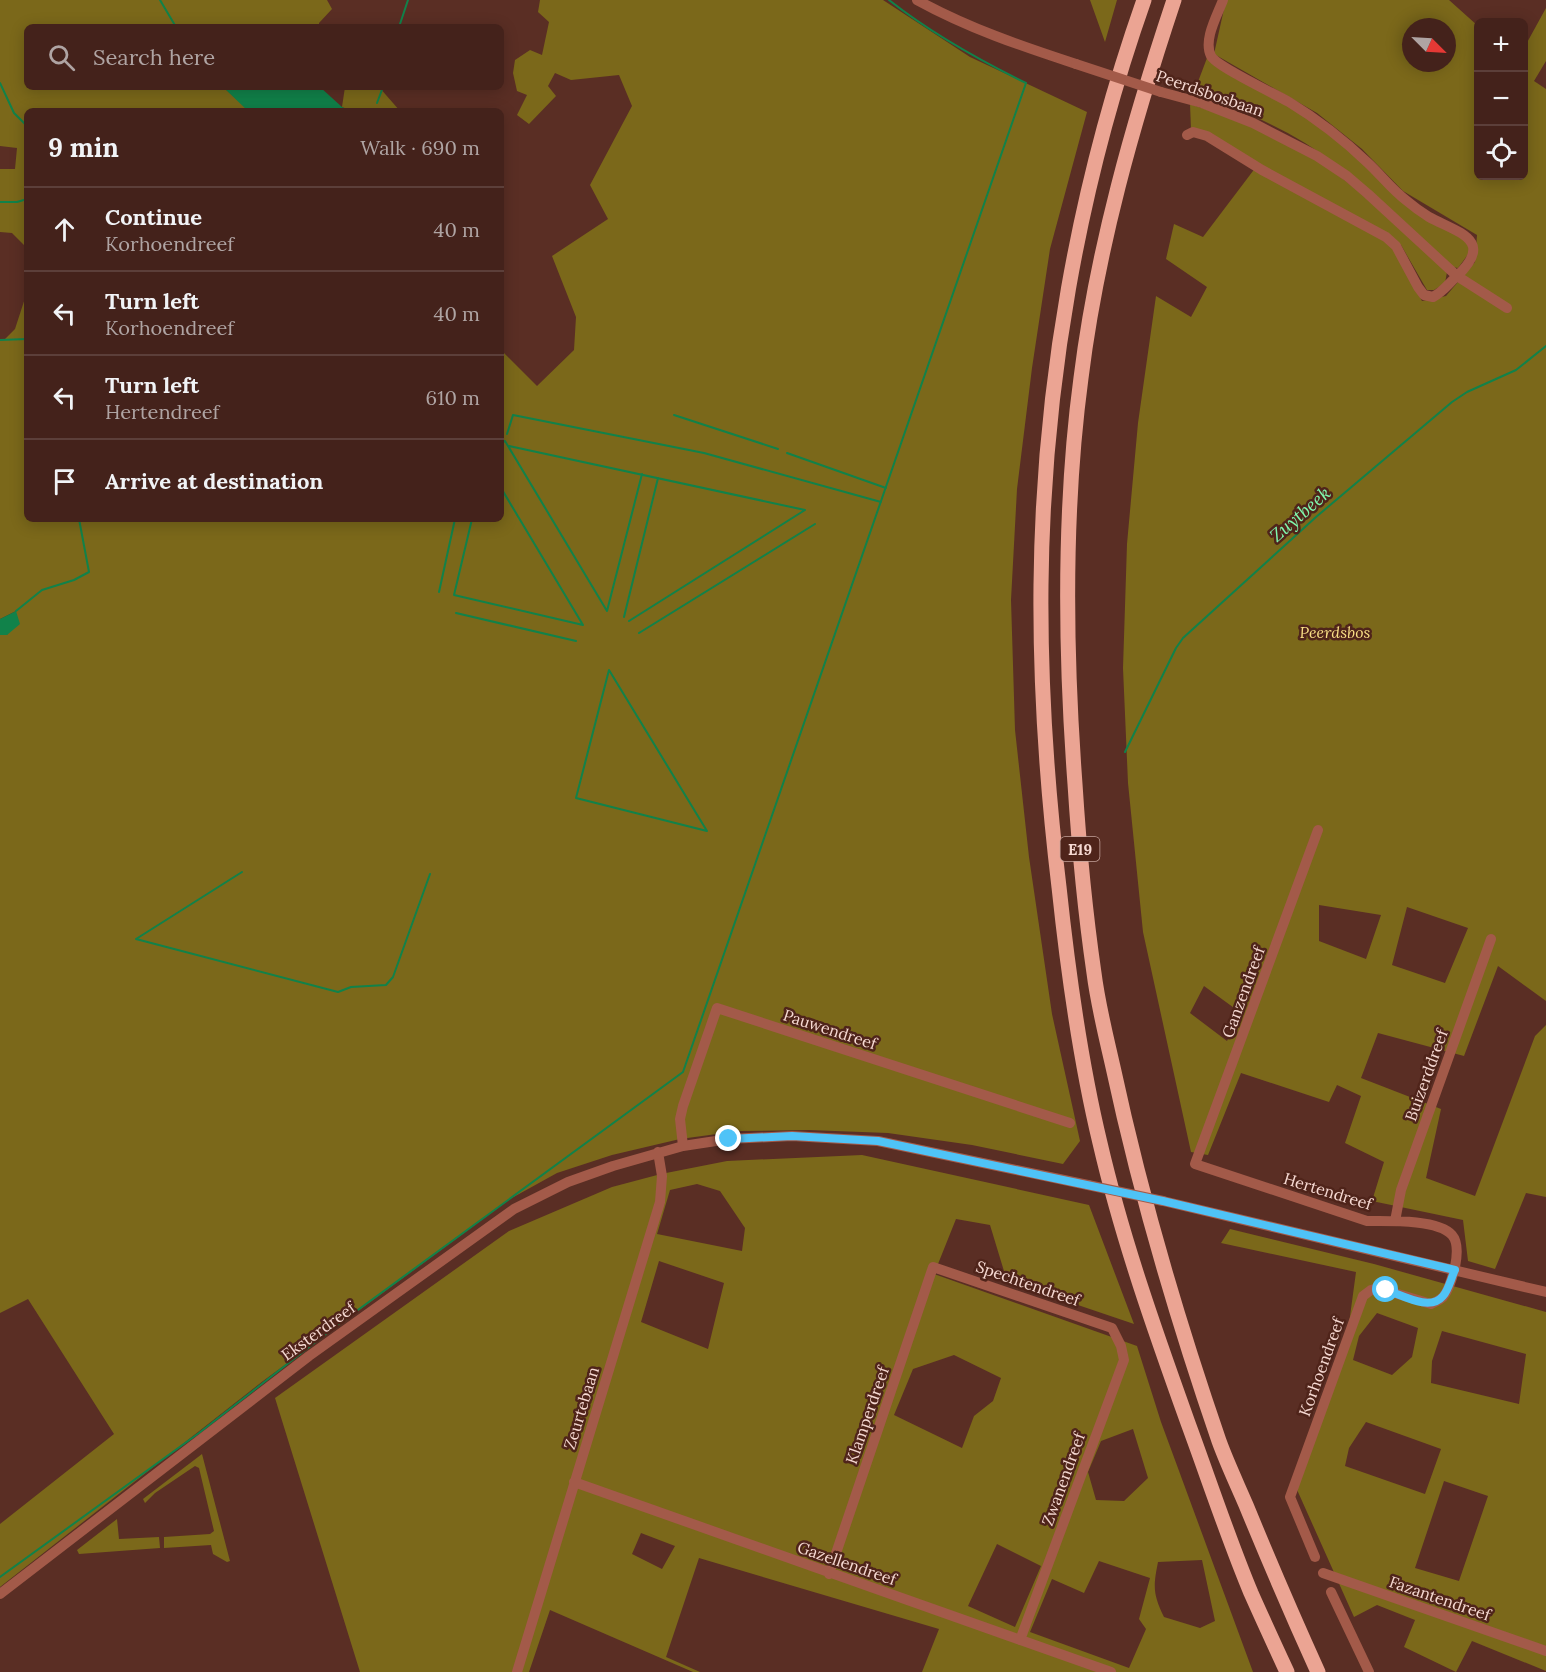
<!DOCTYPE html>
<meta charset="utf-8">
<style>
:root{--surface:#44221b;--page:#4e2f28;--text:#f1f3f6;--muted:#afa4a3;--line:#5c3f3a}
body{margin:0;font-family:Lora,serif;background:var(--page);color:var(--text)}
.controls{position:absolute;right:18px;top:18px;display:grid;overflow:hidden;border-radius:9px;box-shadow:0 3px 15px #0003}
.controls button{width:54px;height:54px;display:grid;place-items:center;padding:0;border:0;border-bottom:2px solid var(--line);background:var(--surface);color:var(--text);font:30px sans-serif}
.compass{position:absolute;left:1402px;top:18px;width:54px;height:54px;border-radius:50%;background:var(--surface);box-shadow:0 3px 15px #0003;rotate:114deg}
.stop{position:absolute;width:18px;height:18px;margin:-14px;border:4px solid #4fc3f7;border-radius:50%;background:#fff}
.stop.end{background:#4fc3f7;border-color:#fff;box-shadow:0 2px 6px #0008}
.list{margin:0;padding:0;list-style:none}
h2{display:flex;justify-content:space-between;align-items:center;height:78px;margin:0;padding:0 24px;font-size:26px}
h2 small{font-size:20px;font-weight:400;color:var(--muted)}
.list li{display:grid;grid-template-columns:39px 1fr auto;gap:18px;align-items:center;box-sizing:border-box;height:84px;padding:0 24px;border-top:2px solid var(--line)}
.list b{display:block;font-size:22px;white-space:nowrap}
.list p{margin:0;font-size:20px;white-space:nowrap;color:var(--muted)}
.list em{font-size:20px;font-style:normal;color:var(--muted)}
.icon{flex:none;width:33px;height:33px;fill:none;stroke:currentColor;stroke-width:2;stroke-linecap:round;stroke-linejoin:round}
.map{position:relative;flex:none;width:1546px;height:1672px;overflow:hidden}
.search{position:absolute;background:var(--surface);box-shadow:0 3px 15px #0003;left:24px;top:24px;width:480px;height:66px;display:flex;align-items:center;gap:15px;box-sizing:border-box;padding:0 21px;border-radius:9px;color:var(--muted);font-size:22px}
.panel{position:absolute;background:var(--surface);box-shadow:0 3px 15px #0003;left:24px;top:108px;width:480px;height:414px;border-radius:9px}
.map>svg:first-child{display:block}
</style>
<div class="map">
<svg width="1546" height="1672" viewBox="0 0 1546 1672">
<rect width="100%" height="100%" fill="#5a2e24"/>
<path fill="#7b681a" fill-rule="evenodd" d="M0 0H327L332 9 319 23V27H27V87H223L250 111H27V248L12 233 0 232V169H15L17 148 0 146Z
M540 0H883L970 57 1087 112 1050 249 1032 368 1017 489 1011 600 1015 730 1029 857 1052 1014 1080 1141 1063 1164 972 1145 888 1133 809 1130 739 1131 680 1139 612 1155 557 1173 510 1199 263 1381 0 1587V1524L114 1434 28 1299 0 1313V635H7L16 611 0 619V341L4 340 15 329 27 292V519H501V350L537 386 574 350 576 317 552 256 608 219 590 185 632 106 619 75 571 80 555 73 548 86 556 96 529 124 517 115 527 95 517 91 513 73 515 60 530 50 542 55 549 22 538 12Z
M1090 0H1117L1105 42Z
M1226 0H1449L1478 26V176H1524V48L1546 8V61L1534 81 1546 89V1001L1498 966 1464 1056 1378 1033 1361 1078 1441 1109 1426 1178 1475 1196 1535 1036 1546 1025V1197L1526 1193 1495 1269 1468 1261 1463 1220 1372 1201 1384 1162 1345 1143 1361 1096 1337 1085 1329 1102 1241 1073 1208 1155 1191 1152 1143 932 1128 783 1123 668 1127 544 1138 423 1156 296 1191 317 1207 287 1166 259 1174 224 1203 237 1259 163 1191 129 1190 104C1240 120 1291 141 1334 172 1374 202 1410 238 1447 272L1445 283 1434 290H1427L1401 245 1395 250 1422 301 1446 296 1475 262 1477 235 1403 191 1362 149 1317 113 1214 54ZM1411 27H1447V63H1411ZM1319 905 1381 915 1366 959 1319 941ZM1407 907 1468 928 1445 983 1392 965ZM1204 986 1241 1013 1227 1041 1190 1013Z
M1207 58 1288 106 1342 142 1399 198 1463 234 1472 249 1458 268 1452 267C1414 233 1378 197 1338 166 1295 132 1245 110 1193 95Z
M345 87H379L400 111H351L342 107Z
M862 1155 1089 1205 1134 1324 1007 1281 990 1225 956 1219 934 1274 1137 1346 1161 1422 1253 1672H922L939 1629 699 1558 666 1657 700 1672H693L550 1610 529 1672H360L275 1398 509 1231 612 1187 661 1174 727 1161ZM697 1184 720 1191 745 1228 742 1251 657 1234 670 1190ZM659 1261 724 1283 708 1349 641 1322ZM954 1355 1001 1378 993 1401 974 1416 962 1448 894 1415 913 1369ZM1133 1429 1148 1478 1124 1501 1096 1500 1088 1472 1101 1441ZM641 1533 675 1546 662 1569 632 1554ZM997 1544 1041 1566 1015 1627 968 1606ZM1202 1560 1215 1621 1200 1628 1164 1617C1153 1594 1153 1587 1158 1562ZM1099 1561 1150 1578 1139 1619 1146 1629 1129 1668 1030 1632 1052 1579 1084 1593Z
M1230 1229 1374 1264 1546 1312V1671L1472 1641 1456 1672 1404 1647 1415 1620 1377 1605 1354 1617 1294 1483 1348 1331 1356 1272 1221 1243ZM1377 1313 1418 1328 1412 1357 1392 1375 1353 1360 1359 1336ZM1442 1331 1526 1354 1519 1404 1431 1383 1432 1361ZM1366 1422 1441 1449 1425 1494 1345 1466 1349 1448ZM1444 1481 1488 1496 1459 1581 1415 1568Z
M202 1454 230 1561 227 1562 213 1554 211 1545 164 1548V1537L210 1534 214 1531 199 1468 195 1466 155 1493 145 1503 143 1499Z
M117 1519 119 1539 159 1537 160 1548 79 1554 77 1550Z"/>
<path fill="#11824a" d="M223 87H320L342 107 351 111H248Z
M16 611 20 624 7 635H0V619Z"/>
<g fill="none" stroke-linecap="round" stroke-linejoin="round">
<path stroke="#11824a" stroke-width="2" d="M160 0 176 27
M399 27 408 0
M0 83 14 113 27 126
M377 103 383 87
M0 202H17L27 199
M0 340 27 339
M674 415 778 449
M507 434 513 415 704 453 881 502
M501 443 505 441 607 611 642 474
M509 446 805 510
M787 453 886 488
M472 519 454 595 583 625 501 488
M439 592 455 519
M16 611 42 590 74 580 89 572 79 519
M456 613 576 641
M624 617 658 478
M629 621 805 510
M639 633 815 524
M609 670 707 831 576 798Z
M1125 752 1176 648 1183 638 1316 517 1452 402 1467 392 1516 370 1546 346
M242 872 136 939 338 992 351 987 386 985 393 977 430 874
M0 1577 199 1433 336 1326 683 1072 1026 83C977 59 932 34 889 0"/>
<path stroke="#a35a49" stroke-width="10" d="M917 0C968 28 1021 46 1076 64
M1161 92 1202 103 1253 123 1317 156 1347 176 1368 194 1457 276 1507 308
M1187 135 1193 132 1207 136 1262 170 1386 237 1396 246 1418 287 1424 295 1433 297C1444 291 1448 284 1457 276 1495 240 1459 233 1429 217 1421 212 1414 207 1407 201 1392 190 1381 175 1368 163 1344 140 1317 119 1289 102 1275 94 1216 66 1211 56 1203 40 1217 16 1223 0
M683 1146 680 1119 683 1106 717 1008 1070 1123
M1163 1201 1546 1292
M1395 1221 1401 1190 1491 939
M574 1482 1111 1672
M1315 1557 1290 1497 1363 1296 1371 1290 1378 1288 1431 1304C1435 1302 1440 1300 1443 1297 1449 1290 1453 1275 1455 1267 1457 1257 1459 1243 1452 1235 1438 1219 1387 1221 1367 1221L1195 1164 1318 830
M1323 1573 1546 1651
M829 1574 933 1267 1112 1328 1121 1346 1124 1360 1020 1640
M1331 1592 1369 1672
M0 1594 309 1356 514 1209 568 1182 613 1166 683 1146 729 1139 792 1136 878 1141 1088 1185
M517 1672 660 1202 662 1176 658 1152"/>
<path stroke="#eba493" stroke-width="15" d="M1144 0C1078 187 1043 387 1041 585 1040 685 1047 787 1059 887 1068 972 1080 1060 1100 1143 1122 1238 1155 1331 1188 1423 1209 1480 1228 1538 1251 1593 1263 1620 1275 1646 1287 1672
M1174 0C1133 123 1097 249 1081 378 1063 512 1065 649 1075 784 1079 847 1085 911 1094 973 1098 1005 1106 1036 1113 1067 1140 1193 1177 1319 1219 1441 1227 1463 1237 1484 1246 1505 1269 1561 1293 1617 1318 1672"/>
<path stroke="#a35a49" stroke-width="10" d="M1076 64 1161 92
M1088 1185 1163 1201"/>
</g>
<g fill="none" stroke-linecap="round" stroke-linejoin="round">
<path stroke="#4fc3f7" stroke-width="8" d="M729 1139 792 1136 878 1141 1163 1201 1455 1270C1451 1278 1449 1289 1443 1296 1430 1312 1402 1295 1386 1290"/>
</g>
<g text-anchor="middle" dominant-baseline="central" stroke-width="5" stroke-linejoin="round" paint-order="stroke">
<rect fill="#4f241a" stroke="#c4a39b" stroke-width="1.5" x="1060.5" y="837" width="39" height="24" rx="4.5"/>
<g font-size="15" font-weight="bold" fill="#f6d9d2">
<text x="1080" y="849">E19</text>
</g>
<g font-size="16" fill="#f6d9d2" stroke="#4f241a">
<text transform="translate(1210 93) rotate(19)">Peerdsbosbaan</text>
<text transform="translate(1243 992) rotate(-70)">Ganzendreef</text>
<text transform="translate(830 1029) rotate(18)">Pauwendreef</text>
<text transform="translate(1426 1075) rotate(-70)">Buizerddreef</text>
<text transform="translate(1328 1191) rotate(17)">Hertendreef</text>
<text transform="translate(1028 1283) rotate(19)">Spechtendreef</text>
<text transform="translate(318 1331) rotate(-36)">Eksterdreef</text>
<text transform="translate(1321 1367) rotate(-70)">Korhoendreef</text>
<text transform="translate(581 1408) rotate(-73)">Zeurtebaan</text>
<text transform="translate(867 1415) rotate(-71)">Klamperdreef</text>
<text transform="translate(1063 1479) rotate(-70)">Zwanendreef</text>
<text transform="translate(847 1563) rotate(19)">Gazellendreef</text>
<text transform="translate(1440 1598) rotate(19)">Fazantendreef</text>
</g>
<g font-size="16" font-style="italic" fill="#f8df85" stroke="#4f241a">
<text x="1335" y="632">Peerdsbos</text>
</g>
<g font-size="18" font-style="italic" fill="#80f9ae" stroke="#4f241a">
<text transform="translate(1300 514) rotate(-41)">Zuytbeek</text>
</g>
</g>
</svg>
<div class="controls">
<button>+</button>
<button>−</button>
<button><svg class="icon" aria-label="locate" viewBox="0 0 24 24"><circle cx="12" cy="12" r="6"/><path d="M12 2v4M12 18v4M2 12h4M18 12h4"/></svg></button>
</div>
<svg class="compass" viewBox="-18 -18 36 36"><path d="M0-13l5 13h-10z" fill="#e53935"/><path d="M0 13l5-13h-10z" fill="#afa4a3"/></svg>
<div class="stop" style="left:1386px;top:1290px"></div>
<div class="stop end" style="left:729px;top:1139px"></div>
<div class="search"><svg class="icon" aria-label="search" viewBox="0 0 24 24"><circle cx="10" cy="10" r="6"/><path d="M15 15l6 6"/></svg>Search here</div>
<section class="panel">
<h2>9 min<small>Walk · 690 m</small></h2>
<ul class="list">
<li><svg class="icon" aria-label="ahead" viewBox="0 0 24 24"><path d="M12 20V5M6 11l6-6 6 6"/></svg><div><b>Continue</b><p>Korhoendreef</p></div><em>40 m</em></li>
<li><svg class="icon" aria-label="left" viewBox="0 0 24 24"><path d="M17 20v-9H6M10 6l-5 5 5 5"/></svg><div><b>Turn left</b><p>Korhoendreef</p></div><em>40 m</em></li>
<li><svg class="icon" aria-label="left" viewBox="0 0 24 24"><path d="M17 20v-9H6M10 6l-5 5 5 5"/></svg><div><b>Turn left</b><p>Hertendreef</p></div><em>610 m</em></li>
<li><svg class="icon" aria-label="arrive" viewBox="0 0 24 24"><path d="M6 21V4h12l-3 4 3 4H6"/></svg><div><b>Arrive at destination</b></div></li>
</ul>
</section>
</div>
